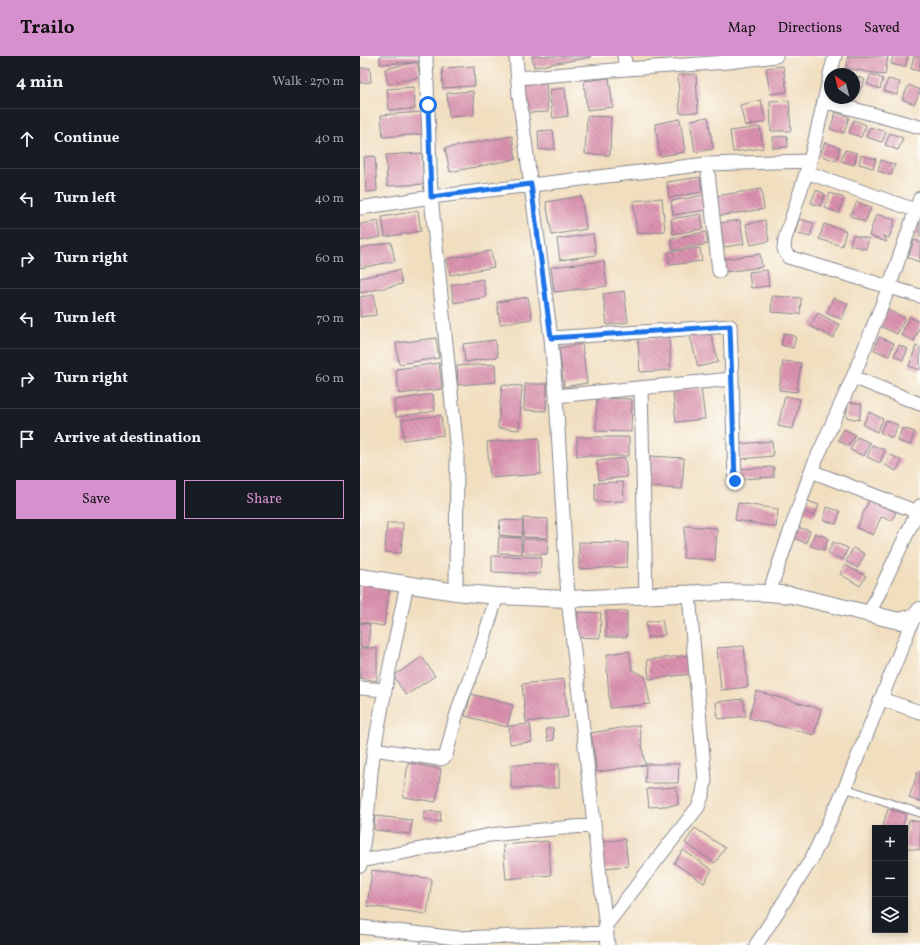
<!DOCTYPE html>
<meta charset="utf-8">
<style>
:root{--surface:#171b24;--page:#242831;--text:#f1f3f6;--muted:#9ea1a6;--line:#363941;--accent:#d690ce}
body{margin:0;font-family:Vollkorn,serif;background:var(--page);color:var(--text)}
.controls{position:absolute;right:12px;bottom:12px;display:grid;overflow:hidden;border-radius:0px;box-shadow:0 2px 6px #0003}
.controls button{width:36px;height:36px;display:grid;place-items:center;padding:0;border:0;border-bottom:1px solid var(--line);background:var(--surface);color:var(--text);font:20px sans-serif}
.compass{position:absolute;left:464px;top:12px;width:36px;height:36px;border-radius:50%;background:var(--surface);box-shadow:0 2px 6px #0003;rotate:325deg}
.stop{position:absolute;width:12px;height:12px;margin:-9px;border:3px solid #1a73e8;border-radius:50%;background:#fff}
.stop.end{background:#1a73e8;border-color:#fff;box-shadow:0 1px 4px #0008}
.list{margin:0;padding:0;list-style:none}
h2{display:flex;justify-content:space-between;align-items:center;height:52px;margin:0;padding:0 16px;font-size:17px}
h2 small{font-size:13px;font-weight:400;color:var(--muted)}
.list li{display:grid;grid-template-columns:26px 1fr auto;gap:12px;align-items:center;box-sizing:border-box;height:60px;padding:0 16px;border-top:1px solid var(--line)}
.list b{display:block;font-size:15px;white-space:nowrap}
.list em{font-size:13px;font-style:normal;color:var(--muted)}
.actions{display:flex;gap:8px;padding:12px 16px}
.actions a{flex:1;padding:9px 0;border:1px solid var(--accent);border-radius:0px;text-align:center;font-size:14px;color:var(--accent)}
.actions .main{background:var(--accent);color:#111}
.icon{flex:none;width:22px;height:22px;fill:none;stroke:currentColor;stroke-width:2;stroke-linecap:round;stroke-linejoin:round}
.map{position:relative;flex:none;width:560px;height:889px;overflow:hidden}
header{display:flex;align-items:center;gap:24px;box-sizing:border-box;height:56px;padding:0 20px;background:var(--accent);color:#111}
header strong{font-size:19px}
nav{display:flex;gap:22px;margin-inline-start:auto;font-size:14px}
main{display:flex}
aside{flex:1;background:var(--surface)}
.map>svg:first-child{display:block}
</style>
<header>
<strong>Trailo</strong>
<nav><a>Map</a><a>Directions</a><a>Saved</a></nav>
</header>
<main>
<aside>
<h2>4 min<small>Walk · 270 m</small></h2>
<ul class="list">
<li><svg class="icon" aria-label="ahead" viewBox="0 0 24 24"><path d="M12 20V5M6 11l6-6 6 6"/></svg><div><b>Continue</b></div><em>40 m</em></li>
<li><svg class="icon" aria-label="left" viewBox="0 0 24 24"><path d="M17 20v-9H6M10 6l-5 5 5 5"/></svg><div><b>Turn left</b></div><em>40 m</em></li>
<li><svg class="icon" aria-label="right" viewBox="0 0 24 24"><path d="M7 20v-9h11M14 6l5 5-5 5"/></svg><div><b>Turn right</b></div><em>60 m</em></li>
<li><svg class="icon" aria-label="left" viewBox="0 0 24 24"><path d="M17 20v-9H6M10 6l-5 5 5 5"/></svg><div><b>Turn left</b></div><em>70 m</em></li>
<li><svg class="icon" aria-label="right" viewBox="0 0 24 24"><path d="M7 20v-9h11M14 6l5 5-5 5"/></svg><div><b>Turn right</b></div><em>60 m</em></li>
<li><svg class="icon" aria-label="arrive" viewBox="0 0 24 24"><path d="M6 21V4h12l-3 4 3 4H6"/></svg><div><b>Arrive at destination</b></div></li>
</ul>
<div class="actions"><a class="main">Save</a><a>Share</a></div>
</aside>
<div class="map">
<svg width="560" height="889" viewBox="0 0 560 889">
<defs>
<pattern id="building-back-hatch" width="6" height="6" patternUnits="userSpaceOnUse"><rect width="6" height="6" fill="#db91ae"/><path d="M-1 5l2 2M0 0l6 6M5-1l2 2" fill="none" stroke="#b17791"/></pattern>
</defs>
<rect width="100%" height="100%" fill="#fdfcf7"/>
<filter id="ink" filterUnits="userSpaceOnUse"><feTurbulence type="fractalNoise" baseFrequency=".025" numOctaves="2"/><feDisplacementMap in="SourceGraphic" scale="8" xChannelSelector="R" yChannelSelector="G"/><feConvolveMatrix kernelMatrix="1 2 1 2 8 2 1 2 1" color-interpolation-filters="sRGB"/></filter>
<filter id="wash" filterUnits="userSpaceOnUse"><feTurbulence type="fractalNoise" baseFrequency=".012" numOctaves="4" result="noise"/><feDisplacementMap in="SourceGraphic" scale="16" xChannelSelector="R" yChannelSelector="G"/><feGaussianBlur stdDeviation="0.9" result="paint"/><feColorMatrix in="noise" values="0 0 0 0 0 0 0 0 0 0 0 0 0 0 0 0 0 1.4 0 .05"/><feComposite in="paint" operator="in"/></filter>
<g filter="url(#wash)">
<rect width="100%" height="100%" fill="#f1debf"/>
<g id="blocks">
<path fill="url(#building-back-hatch)" d="M20 0H59L60 6H57L60 21 28 28 25 13 56 6 20 8Z
M172 0H231V1L174 11Z
M488 0H528L525 19 486 12Z
M533 0H548L545 11 531 8Z
M554 0 560 1V15L551 13Z
M114 10 115 30 83 32 82 12Z
M423 10 427 36 410 38 406 12Z
M0 12H10L11 26 0 27Z
M336 18 338 56 320 57 318 19Z
M511 18 523 23 520 33 507 28Z
M494 19 505 24 499 36 494 34Z
M249 22 253 51 227 54 224 25Z
M528 23 540 26 537 39 524 35Z
M186 27 188 56 166 57 165 28Z
M549 29 560 34V36L554 48 542 43Z
M54 31 55 53 29 54 27 33Z
M205 32 208 60 193 62 189 34Z
M113 35 114 59 89 61 87 37Z
M401 44 405 66 385 70 380 49Z
M429 44 431 75H411L410 45Z
M63 56 65 78 23 81 21 59Z
M476 56 489 61 484 77 470 73Z
M227 60 251 61 250 99 225 98Z
M348 61 353 93 335 96 330 64Z
M320 63 325 96 300 100 295 68Z
M494 64 506 69 501 81 489 77Z
M400 71 403 92 373 96 370 75Z
M510 71 526 76 522 86 506 81Z
M193 74 195 93 179 94 178 75Z
M530 77 543 82 538 94 525 89Z
M152 80 156 103 90 116 85 92Z
M427 80 428 91 413 92V81Z
M465 86 480 92 476 105 460 99Z
M485 94 497 97 494 109 481 105Z
M62 97 64 128 27 130 26 99Z
M501 99 516 103 513 112 499 108Z
M15 100 17 135 6 136 4 101Z
M521 104 535 109 531 119 518 115Z
M340 121 342 136 309 142 307 126Z
M401 133 404 153 357 160 355 140Z
M456 134 465 138 460 150 451 147Z
M470 137 484 142 479 157 465 152Z
M345 139 347 154 313 159 311 145Z
M221 140 226 173 192 179 186 146Z
M302 142 305 175 277 178 273 145Z
M497 146 511 152 505 166 490 160Z
M58 155 61 175 25 181 22 161Z
M341 158 343 173 313 178 311 163Z
M516 158 535 164 529 182 523 180 527 186 509 180Z
M560 159V181L552 178Z
M439 163 454 167 450 181 435 177Z
M380 164 384 188 364 191 360 167Z
M405 164 409 185 391 189 386 168Z
M18 165 21 181 0 185V168Z
M464 168 486 175 482 190 459 183Z
M346 176 348 188 313 194 311 182Z
M233 178 236 199 200 204 197 183Z
M493 179 509 183 506 193 490 189Z
M554 184 560 186V206L548 202Z
M31 186 35 205 0 212V192Z
M340 192 342 205 310 209 308 196Z
M131 195 134 211 90 219 87 203Z
M400 198 402 211 365 216 363 203Z
M244 205 247 230 194 236 191 211Z
M39 214 42 228 0 237V222Z
M407 214 409 230 391 232 389 216Z
M123 223 126 241 94 247 91 229Z
M264 235 268 266 247 269 243 238Z
M14 239 16 259 0 261V241Z
M412 240 441 242 440 258 411 256Z
M168 241 172 263 140 268 137 246Z
M473 242 488 247 482 263 467 258Z
M528 254 545 262 537 278 520 270Z
M458 257 480 269 473 282 450 270Z
M549 261 560 266V270L554 285 541 279Z
M350 274 358 306 338 311 330 280Z
M424 277 436 281 433 292 421 289Z
M309 281 311 314 280 316 278 283Z
M519 281 534 287 529 300 514 294Z
M76 282 79 302 39 308 36 287Z
M135 284 138 301 105 306 103 288Z
M222 288 227 327 204 331 199 292Z
M539 289 548 293 543 304 534 300Z
M556 290 560 291V314L549 310Z
M423 305 441 307 437 336 419 334Z
M79 307 82 333 39 338 36 313Z
M135 308 136 326 98 329 97 310Z
M165 328H187L186 355 164 354Z
M142 329 162 330 159 374 138 372Z
M341 332 345 363 316 366 313 336Z
M73 338 75 355 36 361 34 344Z
M425 340 440 343 433 373 418 370Z
M237 342 272 343 271 376 236 375Z
M488 346 502 348 499 364 486 361Z
M509 356 523 363 517 376 503 369Z
M81 359 83 379 44 384 42 364Z
M526 364 538 369 532 382 520 376Z
M542 372 555 376 550 389 538 385Z
M484 373 495 379 488 390 478 384Z
M217 381H269V400H217Z
M497 381 510 387 504 400 490 394Z
M179 382 181 418 130 422 127 386Z
M412 385 413 400 381 403 380 388Z
M512 389 525 394 520 407 507 401Z
M531 399 542 405 536 415 525 409Z
M290 400 324 402 322 433 288 431Z
M265 402 267 421 239 424 237 405Z
M414 411V421L379 423 378 413Z
M263 426 264 445 235 446V427Z
M509 444 536 456 532 465 521 461 513 479 497 472Z
M448 445 459 449 454 460 443 456Z
M378 447 418 453 416 471 375 464Z
M467 451 480 455 476 468 463 464Z
M163 462 188 463V482L163 481Z
M140 464 163 465 162 481 139 479Z
M27 467H43L41 497 25 496Z
M325 470 357 472 355 504 323 502Z
M437 471 450 475 446 487 433 482Z
M455 477 468 482 464 494 450 490Z
M139 481 161 482V498L138 497Z
M163 483H188L187 498H162Z
M219 486 268 487 267 511 219 513Z
M473 486 488 492 483 504 468 497Z
M493 492 505 498 498 512 486 506Z
M132 500 181 501 180 518 132 516Z
M485 509 506 520 500 530 480 518Z
M0 524 30 529 24 570 0 566Z
M246 555H267V581H246Z
M218 556 241 557 240 582 217 581Z
M302 564 305 579 288 582 286 566Z
M0 567 10 568 8 591 0 590Z
M384 590 388 631 361 634 357 592Z
M0 592H17V625L0 622Z
M269 595 272 614 285 620 290 648 250 652 247 614V598Z
M329 599 331 618 289 623 287 604Z
M62 601 75 620 46 639 33 620Z
M204 623 208 661 166 666 162 628Z
M396 635 461 653 454 679 389 662Z
M111 638 153 649 147 671 105 660Z
M383 643 386 660 358 663 356 646Z
M170 668 172 686 150 688 149 670Z
M279 669 285 709 237 716 231 677Z
M193 672 194 684 188 685 186 673Z
M48 707 81 713 76 746 43 741Z
M199 708V732H151V709Z
M286 708H319L318 727H285Z
M558 715 560 716V746L549 742Z
M317 731 318 749 289 751 287 733Z
M528 753 546 758 542 772H522Z
M64 755 81 756 80 766 64 764Z
M15 760 52 764 50 778 14 774Z
M549 764 560 766V794L545 792V785Z
M335 772 365 792 355 807 325 787Z
M265 783 268 810 243 812 240 786Z
M188 785 191 819 146 823 143 789Z
M323 794 352 814 344 827 314 807Z
M12 814 72 823 67 858 7 850Z
M60 885 82 887V889H60Z"/>
</g>
</g>
<g filter="url(#ink)">
<use href="#blocks" fill-opacity="0" stroke="#86868e" stroke-width="1"/>
<g fill="none" stroke-linecap="round" stroke-linejoin="round">
<g stroke="#86868e" stroke-width="9">
<path id="service" d="M485 732 560 757"/>
</g>
<g stroke="#86868e" stroke-width="15">
<path id="minor" d="M66 0 71 141 97 396 96 536
M156 0 159 39 191 282 196 340 208 543 248 889
M367 0 368 6 416 0
M266 13 368 6
M470 18 475 0
M470 20 450 105 425 183 424 193 428 201 529 231 560 142
M158 22 266 13 264 0
M464 45 560 71
M347 108 359 215
M446 116 555 154
M0 152 71 141 347 108 450 105
M560 240 529 231 493 321 451 415 560 457
M191 282 370 270 372 323 196 340
M493 321 560 348
M372 323 375 425
M281 333 286 539
M409 537 451 415
M509 558 560 450
M0 632 25 634
M521 643 560 656
M14 693 79 703C83 703 84 702 86 699L95 664 101 645 118 601 137 540
M1 805 130 779 234 769
M0 810 8 753 11 716 14 693 25 634 47 528
M246 869 338 751 343 737 345 724 329 538
M0 871 98 882 247 877
M396 889 451 804 485 732 554 561"/>
</g>
<g stroke="#86868e" stroke-width="18">
<path id="tertiary" d="M0 521 96 536 137 540 208 543 365 536 409 537 432 539 539 565 554 561 560 554"/>
</g>
<use href="#service" stroke="#fff" stroke-width="7"/>
<use href="#minor" stroke="#fff" stroke-width="13"/>
<use href="#tertiary" stroke="#fff" stroke-width="16"/>
</g>
</g>
<g fill="none" stroke-linecap="round" stroke-linejoin="round" filter="url(#ink)">
<path stroke="#1a73e8" stroke-width="5" d="M68 49 71 141 171 128 191 282 370 270 375 425"/>
</g>
</svg>
<div class="controls">
<button>+</button>
<button>−</button>
<button><svg class="icon" aria-label="layers" viewBox="0 0 24 24"><path d="M12 4l9 5-9 5-9-5zM3 14l9 5 9-5"/></svg></button>
</div>
<svg class="compass" viewBox="-18 -18 36 36"><path d="M0-13l5 13h-10z" fill="#e53935"/><path d="M0 13l5-13h-10z" fill="#9ea1a6"/></svg>
<div class="stop" style="left:68px;top:49px"></div>
<div class="stop end" style="left:375px;top:425px"></div>
</div>
</main>
